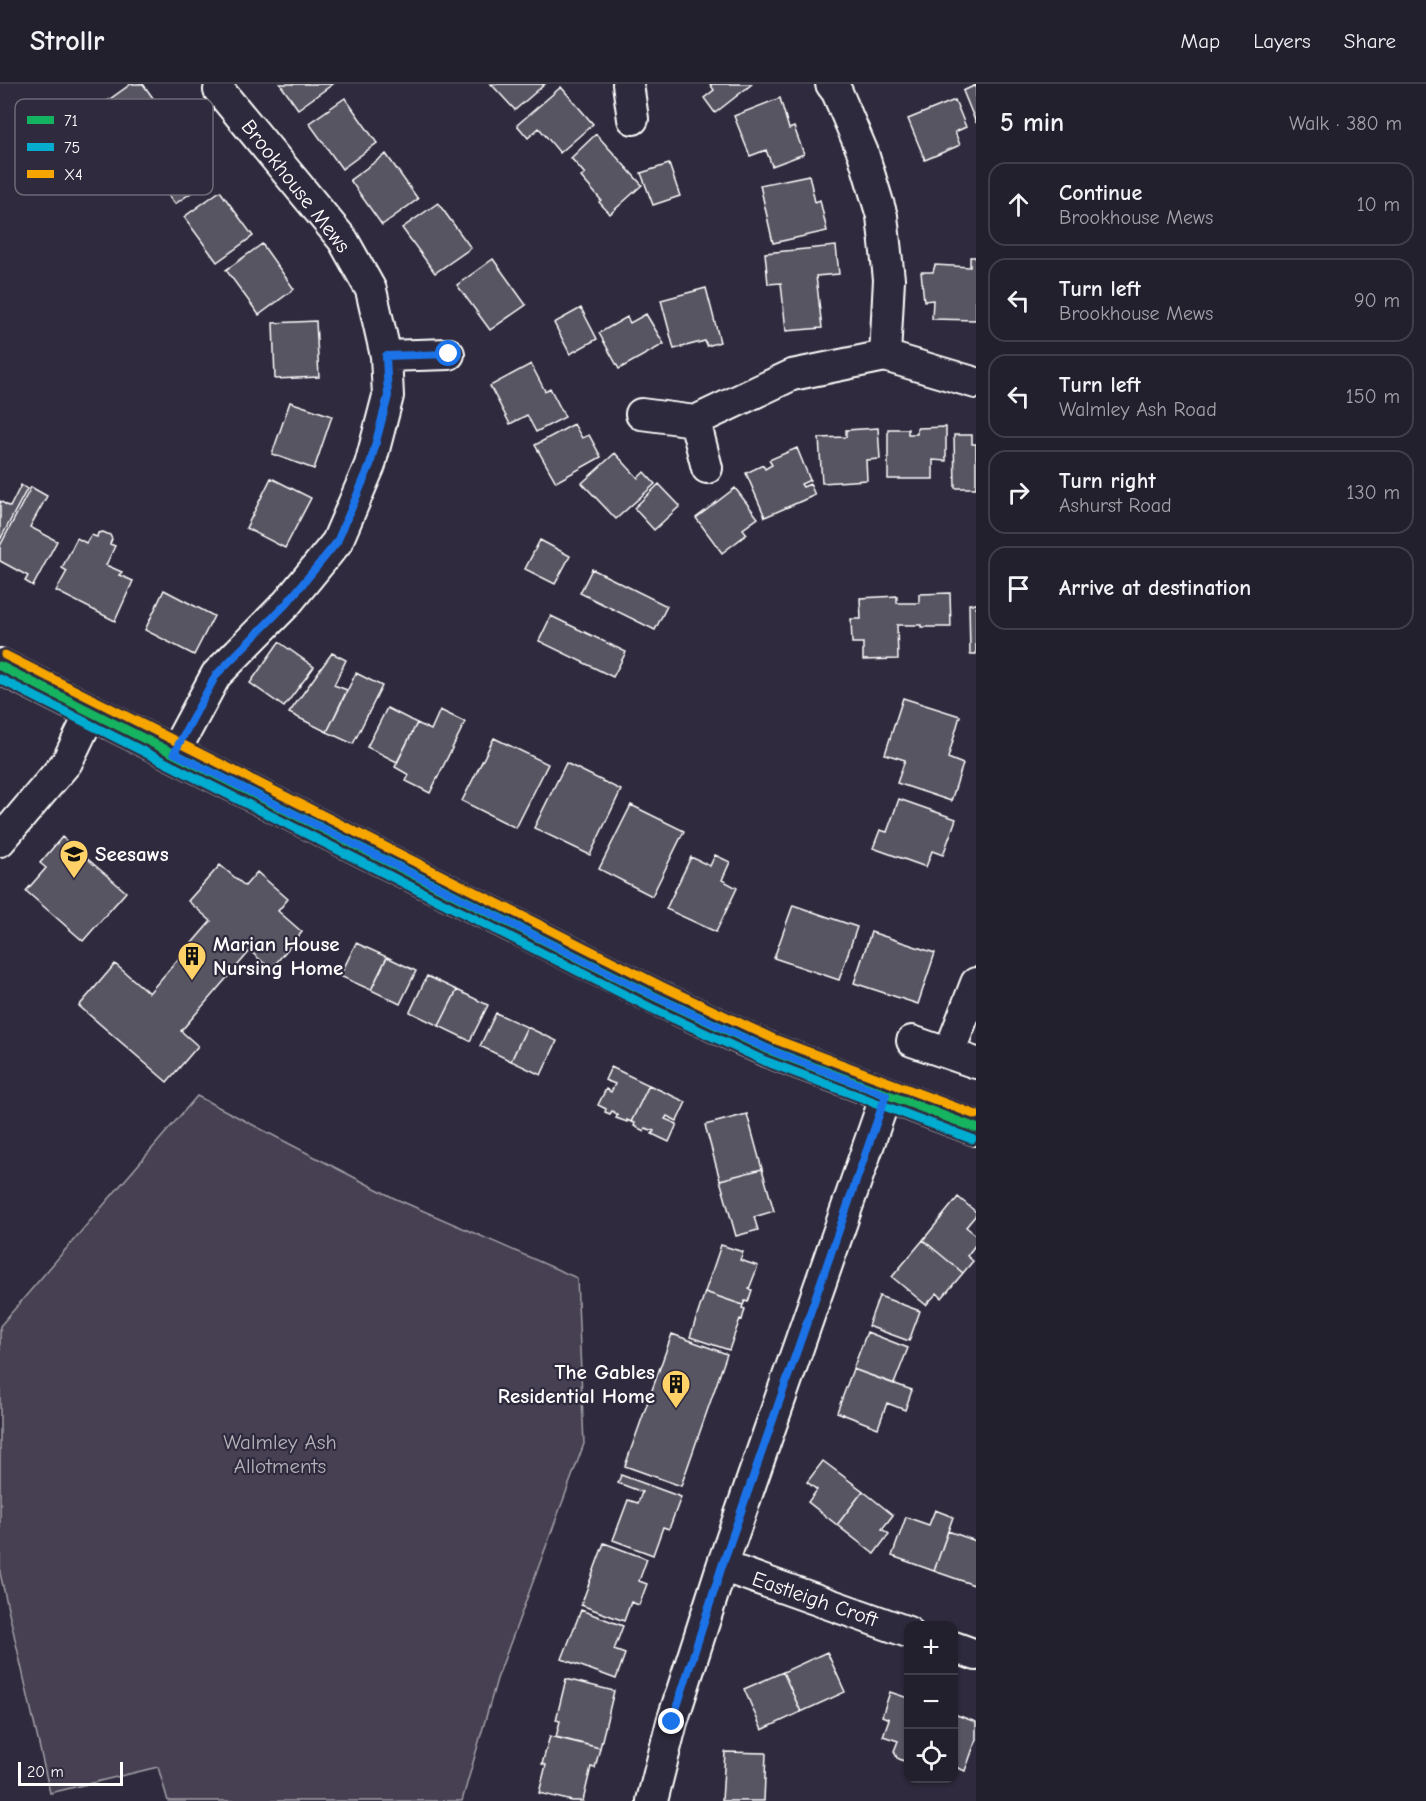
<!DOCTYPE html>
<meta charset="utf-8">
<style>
:root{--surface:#23202e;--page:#2b2836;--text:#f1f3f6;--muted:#a3a3aa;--line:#403e4a}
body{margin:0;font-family:"Comic Neue",sans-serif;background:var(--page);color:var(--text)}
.controls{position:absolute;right:18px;bottom:18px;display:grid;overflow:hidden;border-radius:12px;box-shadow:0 2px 4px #0004}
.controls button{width:54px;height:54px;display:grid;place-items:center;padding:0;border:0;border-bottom:2px solid var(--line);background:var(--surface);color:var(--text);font:30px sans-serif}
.scale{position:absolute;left:18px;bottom:15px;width:105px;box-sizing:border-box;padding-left:6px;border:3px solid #fff;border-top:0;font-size:16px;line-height:21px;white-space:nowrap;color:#fff;-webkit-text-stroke:4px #2f2a3d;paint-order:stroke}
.stop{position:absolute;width:18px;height:18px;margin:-14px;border:4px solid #1a73e8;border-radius:50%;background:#fff}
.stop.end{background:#1a73e8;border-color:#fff;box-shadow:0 2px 6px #0008}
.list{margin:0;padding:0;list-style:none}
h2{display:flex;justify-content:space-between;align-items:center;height:78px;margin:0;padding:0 24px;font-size:26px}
h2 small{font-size:20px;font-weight:400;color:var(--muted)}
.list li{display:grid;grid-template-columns:39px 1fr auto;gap:18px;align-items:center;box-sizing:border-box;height:84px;margin:0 12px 12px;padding:0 12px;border:2px solid var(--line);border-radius:18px}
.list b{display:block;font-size:22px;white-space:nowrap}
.list p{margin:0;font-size:20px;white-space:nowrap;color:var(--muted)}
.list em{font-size:20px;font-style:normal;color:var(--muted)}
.icon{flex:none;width:33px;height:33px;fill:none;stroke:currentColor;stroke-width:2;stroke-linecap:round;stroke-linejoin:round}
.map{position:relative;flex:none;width:976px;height:1717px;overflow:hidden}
header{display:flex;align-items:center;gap:36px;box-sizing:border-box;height:84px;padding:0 30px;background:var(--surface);border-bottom:2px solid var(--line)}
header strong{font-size:28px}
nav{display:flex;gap:33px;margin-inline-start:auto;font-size:21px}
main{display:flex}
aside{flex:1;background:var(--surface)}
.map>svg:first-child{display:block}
</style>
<header>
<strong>Strollr</strong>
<nav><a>Map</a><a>Layers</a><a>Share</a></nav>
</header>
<main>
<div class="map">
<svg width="976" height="1717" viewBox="0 0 976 1717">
<rect width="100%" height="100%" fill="#2f2a3d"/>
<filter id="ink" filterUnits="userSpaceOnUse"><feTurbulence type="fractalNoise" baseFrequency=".0167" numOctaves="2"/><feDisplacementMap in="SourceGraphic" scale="12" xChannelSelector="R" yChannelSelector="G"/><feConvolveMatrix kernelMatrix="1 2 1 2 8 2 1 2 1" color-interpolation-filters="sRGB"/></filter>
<g filter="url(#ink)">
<path fill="#464152" stroke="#a2a0a8" stroke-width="1.5" d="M197 1012 394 1114 577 1194 584 1360 497 1595 462 1717H168L158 1683 50 1709 0 1489V1242Z"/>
<path fill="#595564" stroke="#fff" stroke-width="1.5" d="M131 0H143L171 39 136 65 103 20Z
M280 0H333L298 25Z
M491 0H545L515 26Z
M710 0H752L715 29 704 14 714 6Z
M976 1V39L963 7Z
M561 3 593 40 560 69 539 44 528 54 517 41Z
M345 14 377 59 342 85 309 39Z
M780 14 789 45 794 43 804 70 772 82 766 66 750 72 734 32Z
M955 16 966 43 955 48 960 61 925 76 908 35Z
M178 49 211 95 175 120 142 75Z
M596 50 642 101 610 130 599 118 601 116 581 93 585 90 571 74Z
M386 70 418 115 382 141 350 96Z
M669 80 680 112 653 121 641 89Z
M809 91 815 118 820 116 827 147 773 159 760 101Z
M220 107 253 152 217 178 184 133Z
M438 119 471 164 435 189 402 144Z
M262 160 294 205 259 231 226 186Z
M836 162 839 190 816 192 822 244 786 247 781 199 768 200 765 169Z
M970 173H976V236L932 235 933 216 924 217 921 188H933L935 181 970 183Z
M493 175 526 221 490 246 457 201Z
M706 204 720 258 707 262 705 257 674 265 661 216Z
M581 224 597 255 570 270 554 239Z
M646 230 664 260 619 285 599 249 627 233 630 239Z
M316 237 319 293 275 295 273 239Z
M531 280 545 307 550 304 565 333 536 348 527 331 510 340 490 302Z
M290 318 332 332 314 385 272 370Z
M574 340 582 354 589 351 601 373 556 398 535 361Z
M946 343V377L933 376V395H888V345H908V350H917V344Z
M878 344 880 375 866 376 867 396 822 399 819 354 846 353V346Z
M954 351H972V360H976V404H955Z
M797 364 810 396 801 400 803 403 810 400 815 411 765 433 746 389 763 381 765 385 772 381 769 376Z
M615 369 638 394 644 388 655 400 616 435 582 399Z
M271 394 311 414 285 464 246 444Z
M659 400 680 422 654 446 634 424Z
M21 401 27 405 0 456V417L10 423Z
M31 403 47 412 30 443 57 457 33 502 25 497 28 492 0 477V462Z
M735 404 758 434 743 445 747 450 722 469 696 434Z
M103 448 110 451 112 455 110 460 115 462 106 481 122 488 119 491 133 497 115 537 56 507 67 487 62 484 77 454 86 459 91 451 97 453 98 449Z
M540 456 570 472 555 500 525 485Z
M592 485 667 522 655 546 580 509Z
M164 506 214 532 194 571 145 546Z
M950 509 951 543H921V541H897L898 575 863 576V559H852L851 535H861L860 514 897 512V519H919V510Z
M969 520H976V570H970Z
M551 532 626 568 613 593 539 557Z
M279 558 314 583 284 623 250 599Z
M332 569 346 576 334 601 347 606 327 648 289 629Z
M356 589 382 602 353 660 327 648Z
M903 614 960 632 948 674 963 680 951 717 897 699 905 676 885 670Z
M387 624 417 639 397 678 367 663Z
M440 626 465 638 430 709 406 697 409 691 395 683 417 639 431 646Z
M494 654 548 680 516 744 462 717Z
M566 679 621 706 590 771 534 744Z
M899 715 956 735 943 771 932 767 926 783 873 764 880 746 887 748Z
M631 721 684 747 652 812 599 785Z
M62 753 126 808 83 857 26 807 46 784 40 779Z
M715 771 730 778 722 796 737 804 716 848 666 825 691 773 710 782Z
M220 781 245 802 257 788 288 815 278 827 302 848 271 885 250 867 181 947 198 962 167 998 79 922 115 880 149 909 211 837 188 817Z
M793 821 857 843 839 896 774 874Z
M871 848 935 869 918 920 854 899Z
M356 859 387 873 371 906 340 892Z
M387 873 416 887 400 920 371 906Z
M427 892 457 906 439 942 410 928Z
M457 906 488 921 470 957 439 942Z
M496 929 527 943 511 977 480 962Z
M527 943 557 957 541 991 511 977Z
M611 983 649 1001 631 1038 627 1036V1038L616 1034 618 1031 612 1027 610 1030 605 1028 606 1025 598 1021 606 1005 611 1008 615 1000 605 996Z
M649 1001 686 1018 677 1037 667 1032 665 1035 677 1040 669 1058 652 1050 654 1047 645 1044 644 1047 634 1042 635 1039 631 1038Z
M747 1030 762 1085 720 1096 705 1041Z
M762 1085 774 1127 754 1133 758 1146 736 1152 720 1096Z
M958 1113 976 1128V1131L966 1143 976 1151V1160L967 1172 973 1177 963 1189 923 1156Z
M923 1156 963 1189 942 1214 937 1209 926 1221 892 1193Z
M721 1161 743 1168 740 1176 758 1182 749 1205 752 1206 748 1218 745 1217 743 1221 705 1208Z
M705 1208 743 1221 742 1224 745 1225 742 1236 740 1235 729 1266 690 1253Z
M879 1212 920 1227 909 1257 868 1242Z
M867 1248 908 1264 894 1300 853 1285Z
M672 1250 727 1270 681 1402 625 1382Z
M853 1285 912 1306 905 1326 887 1319 878 1344 837 1328Z
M823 1377 863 1407 837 1441 808 1418 817 1406 807 1398Z
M621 1391 681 1413 669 1445 663 1443 653 1471 613 1456 628 1416 638 1419 642 1408 618 1399Z
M863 1407 893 1431 882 1445 889 1450 874 1470 837 1441Z
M935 1426 953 1433 934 1487 892 1472 906 1433 929 1441Z
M948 1447 976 1457V1495L974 1501 934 1487Z
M604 1459 647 1475 639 1497 647 1500 639 1521 631 1518 624 1537 581 1521Z
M581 1526 623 1542 614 1566 625 1570 616 1595 562 1575Z
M827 1568 845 1608 801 1628 783 1588Z
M783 1588 801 1628 762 1646 744 1605Z
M566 1595 614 1607 600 1664 556 1653 560 1637 556 1636Z
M890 1608 908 1614V1676L906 1678 897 1674 894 1667 898 1657 883 1652 889 1635 882 1632Z
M954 1630 976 1638V1656L965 1687 954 1682 956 1675H954Z
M550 1652 600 1664 595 1684 591 1683 583 1717H572L539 1709 546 1681 542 1680Z
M725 1668 766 1669 764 1717H722Z"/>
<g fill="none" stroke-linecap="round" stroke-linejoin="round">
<g stroke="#fff" stroke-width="34">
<path id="minor" d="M628 0 633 35
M831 0 837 8 863 69 882 132 889 195 885 272
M386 272 449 270
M641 330 695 337 707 384
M695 337 792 291 885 272 976 299
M174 669 216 591 287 519 337 458 370 381 388 312 386 272 371 206 343 156 219 6
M0 757 67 678 91 628
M912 957 976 979
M949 969 976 899
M722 1482 908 1548
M954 1563 976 1571
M652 1717 672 1638 722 1482 886 1011"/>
</g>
<g stroke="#fff" stroke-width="38">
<path id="tertiary" d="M0 582 656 913 769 966 976 1044"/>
</g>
<use href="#minor" stroke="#2f2a3d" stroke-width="30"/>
<use href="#tertiary" stroke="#2f2a3d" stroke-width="33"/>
<g stroke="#2f2a3d" stroke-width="14">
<path id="bus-1" d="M0 582 656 913 769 966 976 1044"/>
</g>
<g stroke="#2f2a3d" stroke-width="14">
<path id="bus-2" d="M0 595 651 924 765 977 972 1055"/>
</g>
<g stroke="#2f2a3d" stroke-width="14">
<path id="bus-3" d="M5 571 661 902 774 955 976 1031"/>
</g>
<use href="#bus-1" stroke="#13b361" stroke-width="9"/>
<use href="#bus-2" stroke="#06acd0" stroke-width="9"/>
<use href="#bus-3" stroke="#f7a600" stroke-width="9"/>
</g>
</g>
<g fill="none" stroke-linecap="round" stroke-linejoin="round" filter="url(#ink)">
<path stroke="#1a73e8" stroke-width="8" d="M449 270 386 272 388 312 370 381 337 458 287 519 216 591 174 669 656 913 770 966 886 1011 722 1482 672 1638"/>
</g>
<defs>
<g id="school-pin" transform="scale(1.5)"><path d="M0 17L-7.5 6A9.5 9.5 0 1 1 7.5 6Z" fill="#ffd166" stroke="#2f2a3d"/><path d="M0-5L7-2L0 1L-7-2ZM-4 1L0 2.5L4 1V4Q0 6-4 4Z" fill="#111"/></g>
<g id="building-pin" transform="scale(1.5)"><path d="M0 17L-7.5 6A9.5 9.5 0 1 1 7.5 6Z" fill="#ffd166" stroke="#2f2a3d"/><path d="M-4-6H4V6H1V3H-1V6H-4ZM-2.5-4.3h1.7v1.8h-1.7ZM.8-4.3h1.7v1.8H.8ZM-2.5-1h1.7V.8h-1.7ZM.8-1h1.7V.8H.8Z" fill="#111"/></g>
</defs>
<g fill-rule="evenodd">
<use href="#school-pin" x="74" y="770"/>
<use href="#building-pin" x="192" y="872"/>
<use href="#building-pin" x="676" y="1300"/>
</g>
<g text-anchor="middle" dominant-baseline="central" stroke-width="4.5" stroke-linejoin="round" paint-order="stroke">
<g font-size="21" fill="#fff" stroke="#2f2a3d">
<text transform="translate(296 102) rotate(52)">Brookhouse Mews</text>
<text transform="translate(815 1515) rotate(19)">Eastleigh Croft</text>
</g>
<g font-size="21" font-weight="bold" fill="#fff" stroke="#2f2a3d" text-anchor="start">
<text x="95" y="770">Seesaws</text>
<text x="213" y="860">Marian House<tspan x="213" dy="24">Nursing Home</tspan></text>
<text x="655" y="1288" text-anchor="end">The Gables<tspan x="655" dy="24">Residential Home</tspan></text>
</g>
<g font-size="21" fill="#b5b3ba" stroke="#2f2a3d">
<text x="280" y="1358">Walmley Ash<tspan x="280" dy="24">Allotments</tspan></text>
</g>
</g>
<rect x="15" y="15" width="198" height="96" rx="9" fill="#2f2a3d" stroke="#6d6a77" stroke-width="1.5"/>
<rect x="27" y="32" width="27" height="8" fill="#13b361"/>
<rect x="27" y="59" width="27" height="8" fill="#06acd0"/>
<rect x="27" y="86" width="27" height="8" fill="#f7a600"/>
<g font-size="16" fill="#fff">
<text x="64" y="42">71</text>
<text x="64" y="69">75</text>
<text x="64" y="96">X4</text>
</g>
</svg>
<div class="controls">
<button>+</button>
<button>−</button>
<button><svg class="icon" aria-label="locate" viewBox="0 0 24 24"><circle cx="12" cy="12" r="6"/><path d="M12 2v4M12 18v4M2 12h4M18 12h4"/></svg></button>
</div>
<div class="scale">20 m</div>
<div class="stop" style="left:449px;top:270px"></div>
<div class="stop end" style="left:672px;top:1638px"></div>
</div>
<aside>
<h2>5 min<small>Walk · 380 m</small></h2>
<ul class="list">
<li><svg class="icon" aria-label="ahead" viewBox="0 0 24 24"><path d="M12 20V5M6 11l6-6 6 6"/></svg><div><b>Continue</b><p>Brookhouse Mews</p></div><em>10 m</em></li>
<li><svg class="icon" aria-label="left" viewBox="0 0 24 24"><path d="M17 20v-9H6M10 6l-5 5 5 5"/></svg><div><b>Turn left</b><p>Brookhouse Mews</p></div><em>90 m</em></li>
<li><svg class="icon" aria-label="left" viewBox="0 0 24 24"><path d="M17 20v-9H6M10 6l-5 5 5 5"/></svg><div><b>Turn left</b><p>Walmley Ash Road</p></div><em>150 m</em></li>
<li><svg class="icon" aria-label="right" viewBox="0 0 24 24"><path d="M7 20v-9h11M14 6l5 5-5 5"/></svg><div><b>Turn right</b><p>Ashurst Road</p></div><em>130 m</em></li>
<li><svg class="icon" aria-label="arrive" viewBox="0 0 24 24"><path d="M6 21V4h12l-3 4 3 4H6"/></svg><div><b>Arrive at destination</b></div></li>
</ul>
</aside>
</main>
